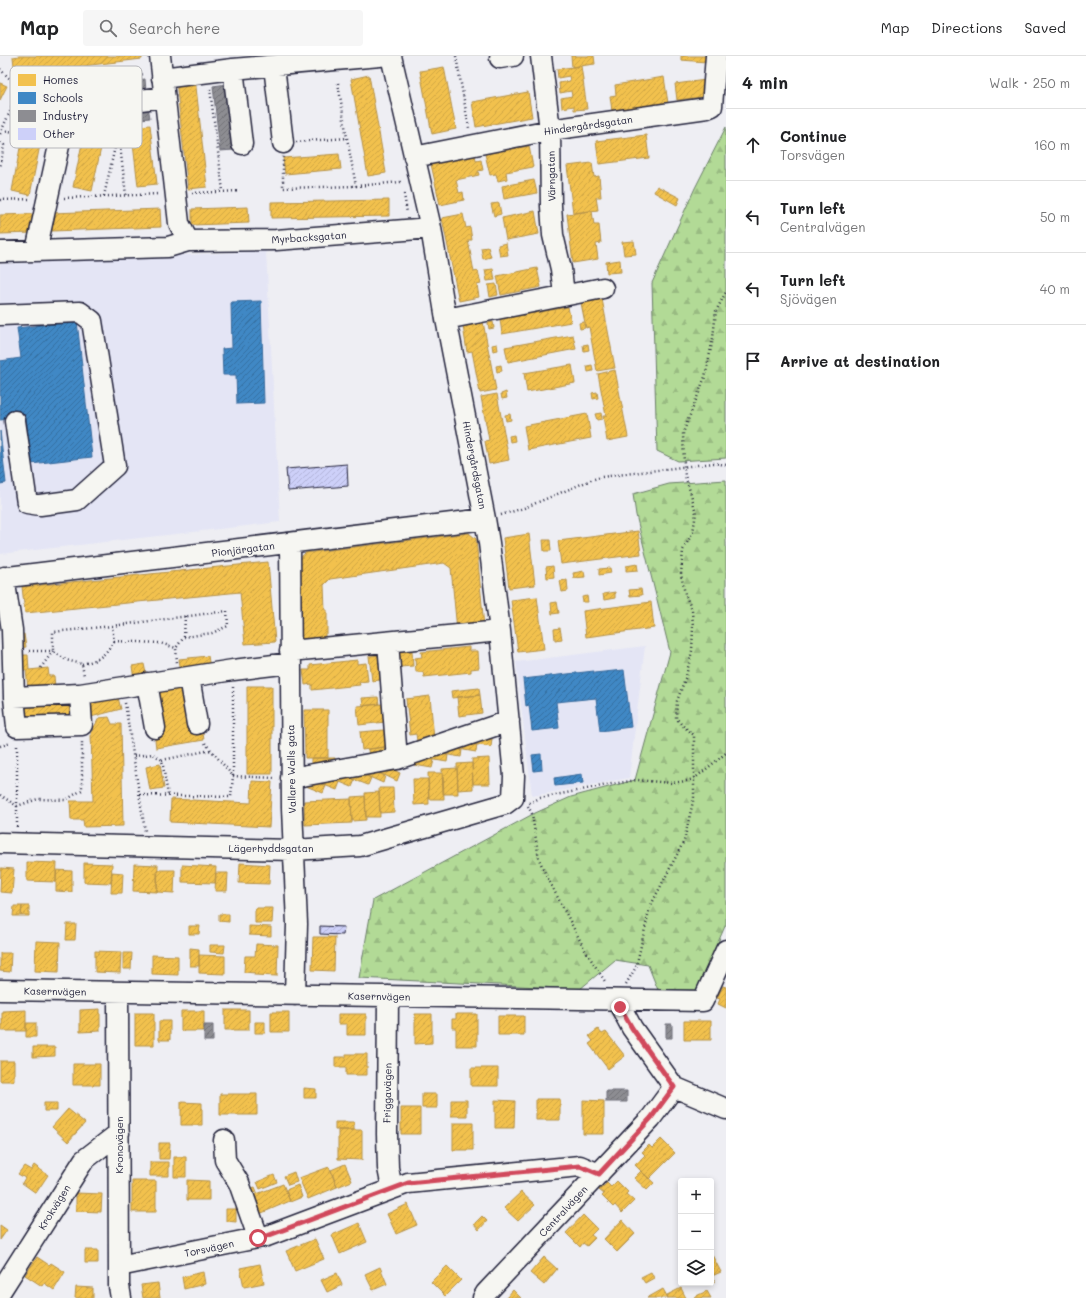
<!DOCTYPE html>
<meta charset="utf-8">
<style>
:root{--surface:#fff;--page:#f6f6f6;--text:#202124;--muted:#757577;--line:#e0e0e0}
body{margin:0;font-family:Mali,sans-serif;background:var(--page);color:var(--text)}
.controls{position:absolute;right:12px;bottom:12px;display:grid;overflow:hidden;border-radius:4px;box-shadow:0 2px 6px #0003}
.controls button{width:36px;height:36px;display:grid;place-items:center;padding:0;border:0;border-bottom:1px solid var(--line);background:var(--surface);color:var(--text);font:20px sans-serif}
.stop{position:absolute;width:12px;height:12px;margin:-9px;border:3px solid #d1495b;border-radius:50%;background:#fff}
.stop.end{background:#d1495b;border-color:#fff;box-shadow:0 1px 4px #0008}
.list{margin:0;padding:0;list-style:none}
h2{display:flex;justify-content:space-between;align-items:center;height:52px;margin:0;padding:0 16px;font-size:17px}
h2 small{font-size:13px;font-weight:400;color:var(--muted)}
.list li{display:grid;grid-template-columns:26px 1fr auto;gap:12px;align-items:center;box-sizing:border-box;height:72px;padding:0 16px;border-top:1px solid var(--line)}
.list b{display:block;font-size:15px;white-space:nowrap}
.list p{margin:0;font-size:13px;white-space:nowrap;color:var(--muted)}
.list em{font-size:13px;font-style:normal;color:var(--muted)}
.icon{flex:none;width:22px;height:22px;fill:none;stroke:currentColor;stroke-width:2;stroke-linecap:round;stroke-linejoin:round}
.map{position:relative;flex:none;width:726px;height:1242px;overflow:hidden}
header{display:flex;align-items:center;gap:24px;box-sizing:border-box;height:56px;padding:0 20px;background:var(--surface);border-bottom:1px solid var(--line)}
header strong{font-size:19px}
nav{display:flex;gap:22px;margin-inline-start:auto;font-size:14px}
.search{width:280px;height:36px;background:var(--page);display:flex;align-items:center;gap:10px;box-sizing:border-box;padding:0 14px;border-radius:4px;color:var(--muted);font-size:15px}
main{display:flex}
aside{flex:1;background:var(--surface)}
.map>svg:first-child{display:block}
</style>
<header>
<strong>Map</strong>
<div class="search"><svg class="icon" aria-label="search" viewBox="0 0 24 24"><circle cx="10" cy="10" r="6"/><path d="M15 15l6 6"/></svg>Search here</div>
<nav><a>Map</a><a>Directions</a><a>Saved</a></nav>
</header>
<main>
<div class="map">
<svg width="726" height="1242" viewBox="0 0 726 1242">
<defs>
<pattern id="forest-firs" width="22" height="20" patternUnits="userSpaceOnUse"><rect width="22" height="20" fill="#b2da96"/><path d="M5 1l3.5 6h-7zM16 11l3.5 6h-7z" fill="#99bb82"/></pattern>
<pattern id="homes-hatch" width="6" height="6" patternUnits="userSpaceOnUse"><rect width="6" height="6" fill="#f2c14e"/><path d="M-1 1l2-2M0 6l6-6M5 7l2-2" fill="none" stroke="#cfa645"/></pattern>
<pattern id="schools-hatch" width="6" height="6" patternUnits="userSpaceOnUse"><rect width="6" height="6" fill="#3f88c5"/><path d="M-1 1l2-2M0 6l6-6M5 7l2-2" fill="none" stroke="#346fa1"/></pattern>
<pattern id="industry-hatch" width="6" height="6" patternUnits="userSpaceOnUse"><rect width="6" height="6" fill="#8d8d92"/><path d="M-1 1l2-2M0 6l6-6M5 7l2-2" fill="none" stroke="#737378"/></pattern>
<pattern id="building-hatch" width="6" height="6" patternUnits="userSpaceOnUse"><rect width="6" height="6" fill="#cdd0f9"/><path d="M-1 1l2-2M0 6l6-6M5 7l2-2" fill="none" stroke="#b0b2d6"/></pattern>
</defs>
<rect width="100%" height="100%" fill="#eeeef3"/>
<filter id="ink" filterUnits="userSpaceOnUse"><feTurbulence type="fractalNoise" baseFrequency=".025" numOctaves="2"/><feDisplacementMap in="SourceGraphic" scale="8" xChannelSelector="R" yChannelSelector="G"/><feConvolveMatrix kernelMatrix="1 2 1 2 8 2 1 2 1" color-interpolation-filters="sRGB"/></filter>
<g filter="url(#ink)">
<path fill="#e4e5f5" d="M266 195 280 466 0 498V208Z
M645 590 629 722 532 740 516 606Z"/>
<path fill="url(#forest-firs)" stroke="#6a7e68" d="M726 71V402L678 405 657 395 652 227 695 132Z
M726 424V868L697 934H658L648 909 615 904 580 933 359 922 373 844 533 758 571 741 635 724 670 596 636 459 633 438 669 428Z"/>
<path fill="url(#homes-hatch)" stroke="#b49148" d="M19 0H142V3L15 18 13 1Z
M571 0H594L595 8 572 11Z
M681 0H707L706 6 681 4Z
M581 10 587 53 574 54V50L562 52 561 42 572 40 571 35 560 37 559 27 570 25 569 20 558 22 557 13Z
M444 11 456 73 432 78 420 15Z
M369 19 386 117 368 120 351 23Z
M664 21 668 47 612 55 610 40 616 39 615 29Z
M195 22 207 131 188 133 176 24Z
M706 24 709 40 677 44 675 28Z
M0 27 7 30 0 44Z
M528 36 532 61 476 71 472 46Z
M150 69 157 128 138 130 131 71Z
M85 73 104 77 92 135 73 131Z
M646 79 649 102 599 108 596 85Z
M22 81 41 84 30 139 12 135Z
M529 90 533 111 506 116 507 123 498 125 496 118 490 119 485 98Z
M339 98 341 113 285 118 283 102Z
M475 99 476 105 481 104 483 114 478 115 479 119 456 124 459 137 463 136 464 144 440 149 431 108Z
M592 107 594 121 599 120 601 141H596L598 154 573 157 567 110Z
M534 124 537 137 504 143 502 130Z
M657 130 680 142 677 149 654 136Z
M389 144V160L271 162V146Z
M499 147 501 158 494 160 491 148Z
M248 151 249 167 192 169V153Z
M160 153 161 171 52 175V157Z
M535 155 539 178 506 184 502 162Z
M592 155 594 169H599L601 187 596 188 598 203 573 207 567 158Z
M33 158 34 177 0 178V159Z
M463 158 466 172 470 171 472 184H468L474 216 478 215 481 228 477 229 479 241 459 245 442 162Z
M634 185 636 198 624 199 622 186Z
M506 187 508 199 500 200 498 189Z
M488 191 491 201 483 203 481 192Z
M620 204 621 216 607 217 606 206Z
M537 212 541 231 501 239 497 220Z
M493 213 495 224 487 225 485 214Z
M496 228 498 239 490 241 488 229Z
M602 243 615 312 597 315 589 271 586 272 581 247Z
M568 251 571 266 502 278 500 263Z
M483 266 496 334 480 337 472 295 467 296 463 270Z
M493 266 494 272 489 273 488 267Z
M584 266 585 272 580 273 579 267Z
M573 279 576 293 508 306 505 291Z
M497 288 498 294 493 295 492 289Z
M588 288 589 294 584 295 583 289Z
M501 309 502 315 497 316 496 310Z
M572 309 575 327 527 336 524 317Z
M592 309 593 315 588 316 587 310Z
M615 314 628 381 607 385 603 360H606L598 318Z
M506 336 507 342 502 343 501 338Z
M597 336 598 342 593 343 592 337Z
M497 338 509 404 489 408 485 385 489 384 481 341Z
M601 357 602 363 597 364 595 358Z
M510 358 511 364 506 365 505 359Z
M587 358 591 382 528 394 524 370Z
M514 379 515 385 510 386 509 380Z
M638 475 641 498 561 508 558 485Z
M469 477 476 483 484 571 457 574 451 512 444 507 330 523 324 529 325 554H327V577H325V589H299L298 505 305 497Z
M529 478 535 529 509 532 503 482Z
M543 484H550L551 495H544Z
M268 506 275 586 245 588 240 536 25 557 22 531Z
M637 508 638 514 626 515V510Z
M553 510 554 521 547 522 546 511Z
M610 512 611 517 599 519V513Z
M584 515 585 521 574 522 573 517Z
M567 524 568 535 562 536 560 525Z
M641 533 642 539 630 540 629 534Z
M615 536V542L604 544 603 538Z
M587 540 588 546H583L582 541Z
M537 541 544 593 518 596 511 544Z
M557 546 559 557 552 558 551 547Z
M651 546 654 572 586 581 583 555Z
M560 572 562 583 555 584 554 573Z
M24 578 26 591 19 592 17 579Z
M469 591V595H478L479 612 471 613V616L424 621 423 616H416L415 602 422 601 421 596Z
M412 595 413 610 400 611 398 596Z
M19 599H28L29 614 48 612 49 620H54L55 631 28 633 26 614 21 615Z
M385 599 388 623 372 625 369 600Z
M208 600 210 612 181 616 179 603Z
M357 604V608L366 607 368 625 359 626 360 629 312 634V628L305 629 303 614H310V609Z
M144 608 147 622 134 624 132 610Z
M179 625 188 673 202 671 204 684 156 692 154 676 165 675 157 629Z
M247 630H272V718H247Z
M479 632 480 639 452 642 451 635Z
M117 638 121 653 87 662 83 648Z
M480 639 482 657 459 660 457 641Z
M430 640 434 683 417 685 416 678 410 679 406 643Z
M378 641 379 648 363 650 362 642Z
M75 645V660L22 661V647Z
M383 648 385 666 359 669 357 650Z
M304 654H328V702H305Z
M109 661 112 668H121L123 770 84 771 83 764H71L70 745H93L91 677 99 662Z
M384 674 386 691 362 694 360 676Z
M474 680 492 683 491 691 473 688Z
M459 686 477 689 476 696 458 693Z
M384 691 385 700 369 702 368 693Z
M444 691 462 694 461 701 443 698Z
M430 696 448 699 447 706 429 703Z
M415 701 434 704 432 712 414 709Z
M311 702H335V709L311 710Z
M489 702 490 728H473L472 703Z
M472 707 473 733 458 734 457 708Z
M160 708 164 732 150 734 146 711Z
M383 709 400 717 397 725 380 717Z
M368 712 385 720 383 727 365 719Z
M457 712 458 738H443L442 713Z
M354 715 371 722 368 729 350 722Z
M338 717 355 724 352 731 335 724Z
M428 717H443L444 743H429Z
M322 719 340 726 337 734 319 727Z
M309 722 326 730 323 737 306 730Z
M413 723H428L429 748 414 749Z
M252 725 272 726 269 771 170 766 171 743 251 747Z
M379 732H393L394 756 380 757Z
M379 736 380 761H366L365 737Z
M365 740 366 764 352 765 351 741Z
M351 743 352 767 305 769 304 745Z
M27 806 57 807 56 826 27 825Z
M84 807 112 808 111 827 84 826Z
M240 807 270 809 269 828 239 827Z
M134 808 158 809 157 836 133 835Z
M182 809 216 811 215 827 182 826Z
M1 812 14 813 12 837 0 836Z
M56 814 72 815V836L56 835Z
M157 814H175L174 837 157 836Z
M112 816 123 817 122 837H111Z
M216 817H228L227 835H215Z
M14 850H22L21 860H13Z
M22 850H29V860H21Z
M255 852H273L272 867H255Z
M219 858H229V866L219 865Z
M67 868H76L75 884H66Z
M189 870H200L199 878H189Z
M249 870 271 871V880L249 879Z
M313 881H335L334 915 312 914Z
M36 885 60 886 59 916 35 915Z
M256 888 278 889 277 920 254 919 255 917 244 916 245 900H255Z
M210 889H225L224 897 210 896Z
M190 892 199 893V910H190Z
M95 895 121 896 120 917 95 916Z
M0 897H11L10 916 0 915Z
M123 897H132L131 913H123Z
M152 899 178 900V919L152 918Z
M199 899 225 900V918L199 917Z
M723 930 726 931V952L718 948 720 943 717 942Z
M100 953V975L80 976V954Z
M26 954V975H2V955Z
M225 954H249V974H225Z
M181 955H204V975H181Z
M271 956H289V976H271Z
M135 957H154V989H135Z
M338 958H366V979H347V968H338Z
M415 958H432V987L415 988Z
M456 958H477V990H456V972H452V963H456Z
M498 960H524V979H498Z
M159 965H170V984H159Z
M684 965H711V984H684Z
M255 966H265V977H255Z
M26 967H36V981H26Z
M598 973 602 978 606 976 625 1000 608 1013 589 988 593 985 589 980Z
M33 991H55V1000L33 1001Z
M346 998H367V1019H346V1011H335V1001H346Z
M0 1005H14V1025H0Z
M73 1008H100V1029H73Z
M471 1012H498V1030H471Z
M304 1032 316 1033V1042H304Z
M220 1038H257V1059H220Z
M422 1038H437V1052H422Z
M536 1043H560V1064H536Z
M451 1044H467V1060H451Z
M495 1044 515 1045 514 1072H495Z
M583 1044 604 1045V1078H583Z
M181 1046 202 1047V1069H181Z
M44 1047H57V1055H44Z
M401 1052H420V1078H401Z
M68 1053 85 1067 68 1086 52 1071Z
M335 1066H354V1074H335Z
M453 1067H473V1094H453Z
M338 1074H362V1104L338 1103Z
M661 1083 675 1097 649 1123 635 1109 645 1099 642 1096 649 1089 652 1092Z
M159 1087H170L169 1103H159Z
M174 1101H186V1121H174Z
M150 1106H169V1120H150Z
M345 1108 352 1125 337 1131 331 1114Z
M34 1109 48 1119 36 1137 22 1127 25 1122 18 1118 24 1110 31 1114Z
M329 1111 337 1131 308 1143 299 1122Z
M641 1115 654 1127 647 1134 634 1122Z
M294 1116 297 1126 288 1129 284 1120Z
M274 1119 277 1126 260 1133 257 1126Z
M187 1124 209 1125V1144H187Z
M132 1125H156V1156H132Z
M617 1125 628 1136 626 1138 634 1145 622 1157 615 1149 613 1151 602 1140 604 1138 599 1134 607 1127 611 1131Z
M283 1128 290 1145 257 1159 252 1148 257 1146 254 1139Z
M298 1129 302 1141 290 1146 286 1134Z
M255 1131 257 1136 249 1139 247 1134Z
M521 1136 535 1149 518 1165 504 1152Z
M76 1137 102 1138 101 1156 76 1155Z
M408 1148 417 1169 396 1178 387 1158Z
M226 1153H236V1166L226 1165Z
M583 1159 597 1173 591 1179 595 1182 587 1190 583 1187 580 1191 566 1177Z
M482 1160 487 1165 479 1174 474 1168Z
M622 1164 635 1178 617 1196 604 1183Z
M359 1167 367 1186 340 1198 332 1179Z
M0 1169 7 1174 0 1184Z
M315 1183 324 1203 295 1215 286 1195Z
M85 1194H98V1207H85Z
M712 1199 721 1216 712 1220 715 1225 711 1227V1200Z
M37 1201 49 1209 51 1207 65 1216 54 1234 44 1227 42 1230 25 1219Z
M544 1201 557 1213 544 1229 530 1217Z
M260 1208 264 1227 244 1231 240 1212Z
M447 1210 461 1224 445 1240 431 1226Z
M380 1211 387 1228 373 1234 365 1218Z
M203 1216 205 1228 184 1233 182 1221Z
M651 1216 654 1222 645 1227 641 1221Z
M337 1217 342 1229 327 1236 321 1224Z
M158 1227 160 1242H143L141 1229Z
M76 1231 93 1232V1242H75Z
M681 1232 686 1242H668L667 1239Z
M663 1233 668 1242H647Z
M513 1234 521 1242H506Z
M707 1235 711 1242H695L694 1241Z"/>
<path fill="url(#schools-hatch)" stroke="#36699c" d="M261 245 264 347 237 348 236 319H223L222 293 232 292 231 246Z
M77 265 92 401 31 408 26 361 0 364V305L21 302 17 272Z
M0 375 6 427 0 428Z
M624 614 631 671 600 675 596 642 556 646 559 672 532 675 529 649 526 650 523 623 594 615V617Z
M541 698 542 714 534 715 532 699Z
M582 718 583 727 555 730 554 722Z"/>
<path fill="url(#industry-hatch)" stroke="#6d6d78" d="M145 23 146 35 119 38 117 26Z
M227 28 234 94 220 95 213 30Z
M148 50 150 62 122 65 121 53Z
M666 968H672V982H666Z
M204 969H213V985H204Z
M606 1035H627V1046H606Z"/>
<path fill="url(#building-hatch)" stroke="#22223b" d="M347 408 348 430 288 435 286 413Z
M320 870 344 871 343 879 320 878Z"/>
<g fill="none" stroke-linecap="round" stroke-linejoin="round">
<g stroke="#22223b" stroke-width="23">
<path id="minor" d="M160 0 179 167 188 185 276 184 431 172
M541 0 550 74 551 150 553 179 561 213 564 239
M500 2 513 0
M274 10 283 87
M233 13 380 0
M162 22 233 13 242 88
M414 101 550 74 707 52 712 50 716 0
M36 195 67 53 165 41
M0 196 168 191 188 185
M0 259 80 256 92 265 115 410 77 444 40 449 27 447 15 365
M446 263 603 232
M290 487 292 752 297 868 295 939
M4 521 12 574 14 641 80 638 82 669 17 671 14 641
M0 522 485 463
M388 586 397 703
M290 595 500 575
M189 621 197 668
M147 627 155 672
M80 638 233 614 290 607
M291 722 397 703 509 665
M0 787 293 794 360 790 505 748 513 742 514 720 500 575 489 487 485 463 446 263 431 172 391 0
M0 934 703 945 726 894
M118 936 119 1230 121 1242
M388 940 387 1078 388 1112 392 1132
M617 944 632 972 674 1031 726 1053
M224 1084 225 1104 239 1127 258 1181
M119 1210 267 1180 408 1127 580 1110 599 1118
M0 1236 84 1104 119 1077
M483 1242 486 1237 651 1062 674 1031"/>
</g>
<path stroke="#22223b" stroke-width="2.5" stroke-dasharray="1 3" stroke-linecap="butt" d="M456 0 469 72
M0 13 20 33
M113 21 114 31
M338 27 347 82
M59 28 60 38
M210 33 223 135
M2 74 44 81
M0 78 20 33 145 18
M119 82 126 139
M347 82 356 130 283 132V87Z
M0 87 4 89 0 112
M356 130 401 126
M192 137 240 135
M404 138 407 157
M104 140 119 73 118 64
M64 142 159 138
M0 144 31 143
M501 459 524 452 591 424 601 421 714 407 726 409
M112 570 227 555 228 570 212 577 184 581 176 592
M184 581 185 560
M114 585 160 587 176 592 177 607
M29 595H53L40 613
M82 608C100 604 104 600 114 585L112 570 53 576V595L66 604 82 608 84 620
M233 631V720
M125 647 145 775
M205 687 233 720
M0 690 11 687
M134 700 153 698 162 704 168 739
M162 704 211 694
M0 739 17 750 38 743 66 744 82 734V686
M140 739 231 741 233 720 274 722
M529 747 540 742 612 728 637 724 672 727 686 725 694 723 726 697
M528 750 532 758 539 803 545 817 585 894 606 927
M17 771V688
M626 928 636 911 650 851 684 785 694 741V679L682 669 676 662 677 645 686 620 692 595 693 571 692 554 685 538 681 518 683 494 693 476 696 457 691 438 685 420 684 411 683 377 705 321 713 282 716 255 726 236"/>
<use href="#minor" stroke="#f6f6f2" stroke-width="20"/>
</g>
</g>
<g fill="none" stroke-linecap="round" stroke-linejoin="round" filter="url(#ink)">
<path stroke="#d1495b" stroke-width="5" d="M258 1182 267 1180 408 1127 580 1110 599 1118 651 1062 674 1031 632 972 620 951"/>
</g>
<g text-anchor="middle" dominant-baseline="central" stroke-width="4" stroke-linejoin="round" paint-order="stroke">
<g font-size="10" fill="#22223b" stroke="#f6f6f2">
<text transform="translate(588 69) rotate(-8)">Hindergårdsgatan</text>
<text transform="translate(551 120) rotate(-91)">Värngatan</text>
<text transform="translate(309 181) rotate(-4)">Myrbacksgatan</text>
<text transform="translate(475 409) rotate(79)">Hindergårdsgatan</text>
<text transform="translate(243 493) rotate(-7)">Pionjärgatan</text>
<text transform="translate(291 713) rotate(-91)">Vallare Walls gata</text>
<text x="271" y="792">Lägerhyddsgatan</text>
<text transform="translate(55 935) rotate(1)">Kasernvägen</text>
<text transform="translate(379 940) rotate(1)">Kasernvägen</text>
<text transform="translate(387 1037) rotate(-89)">Friggavägen</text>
<text transform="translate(119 1089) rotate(-90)">Kronovägen</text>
<text transform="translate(54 1151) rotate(-58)">Krokvägen</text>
<text transform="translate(563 1155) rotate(-47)">Centralvägen</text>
<text transform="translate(209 1192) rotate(-12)">Torsvägen</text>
</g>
</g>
<rect x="10" y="10" width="132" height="82" rx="6" fill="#f6f6f2" stroke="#b6b6bb" stroke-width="1"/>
<rect x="18" y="18" width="18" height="12" fill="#f2c14e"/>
<rect x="18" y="36" width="18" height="12" fill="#3f88c5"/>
<rect x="18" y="54" width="18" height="12" fill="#8d8d92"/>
<rect x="18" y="72" width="18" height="12" fill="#cdd0f9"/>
<g font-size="11" fill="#22223b">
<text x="43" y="28">Homes</text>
<text x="43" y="46">Schools</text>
<text x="43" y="64">Industry</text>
<text x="43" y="82">Other</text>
</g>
</svg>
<div class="controls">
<button>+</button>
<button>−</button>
<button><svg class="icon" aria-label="layers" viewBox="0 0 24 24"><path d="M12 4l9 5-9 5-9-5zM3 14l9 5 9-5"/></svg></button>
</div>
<div class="stop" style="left:258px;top:1182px"></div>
<div class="stop end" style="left:620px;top:951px"></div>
</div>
<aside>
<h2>4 min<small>Walk · 250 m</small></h2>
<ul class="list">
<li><svg class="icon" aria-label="ahead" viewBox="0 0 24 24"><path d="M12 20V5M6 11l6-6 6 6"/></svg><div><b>Continue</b><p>Torsvägen</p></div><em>160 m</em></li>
<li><svg class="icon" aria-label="left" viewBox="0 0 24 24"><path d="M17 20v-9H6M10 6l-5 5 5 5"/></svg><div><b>Turn left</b><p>Centralvägen</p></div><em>50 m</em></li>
<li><svg class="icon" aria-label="left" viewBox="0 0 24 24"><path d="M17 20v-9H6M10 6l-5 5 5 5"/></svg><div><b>Turn left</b><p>Sjövägen</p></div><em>40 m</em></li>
<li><svg class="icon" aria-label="arrive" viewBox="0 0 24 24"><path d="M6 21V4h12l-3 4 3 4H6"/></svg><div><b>Arrive at destination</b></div></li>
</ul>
</aside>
</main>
